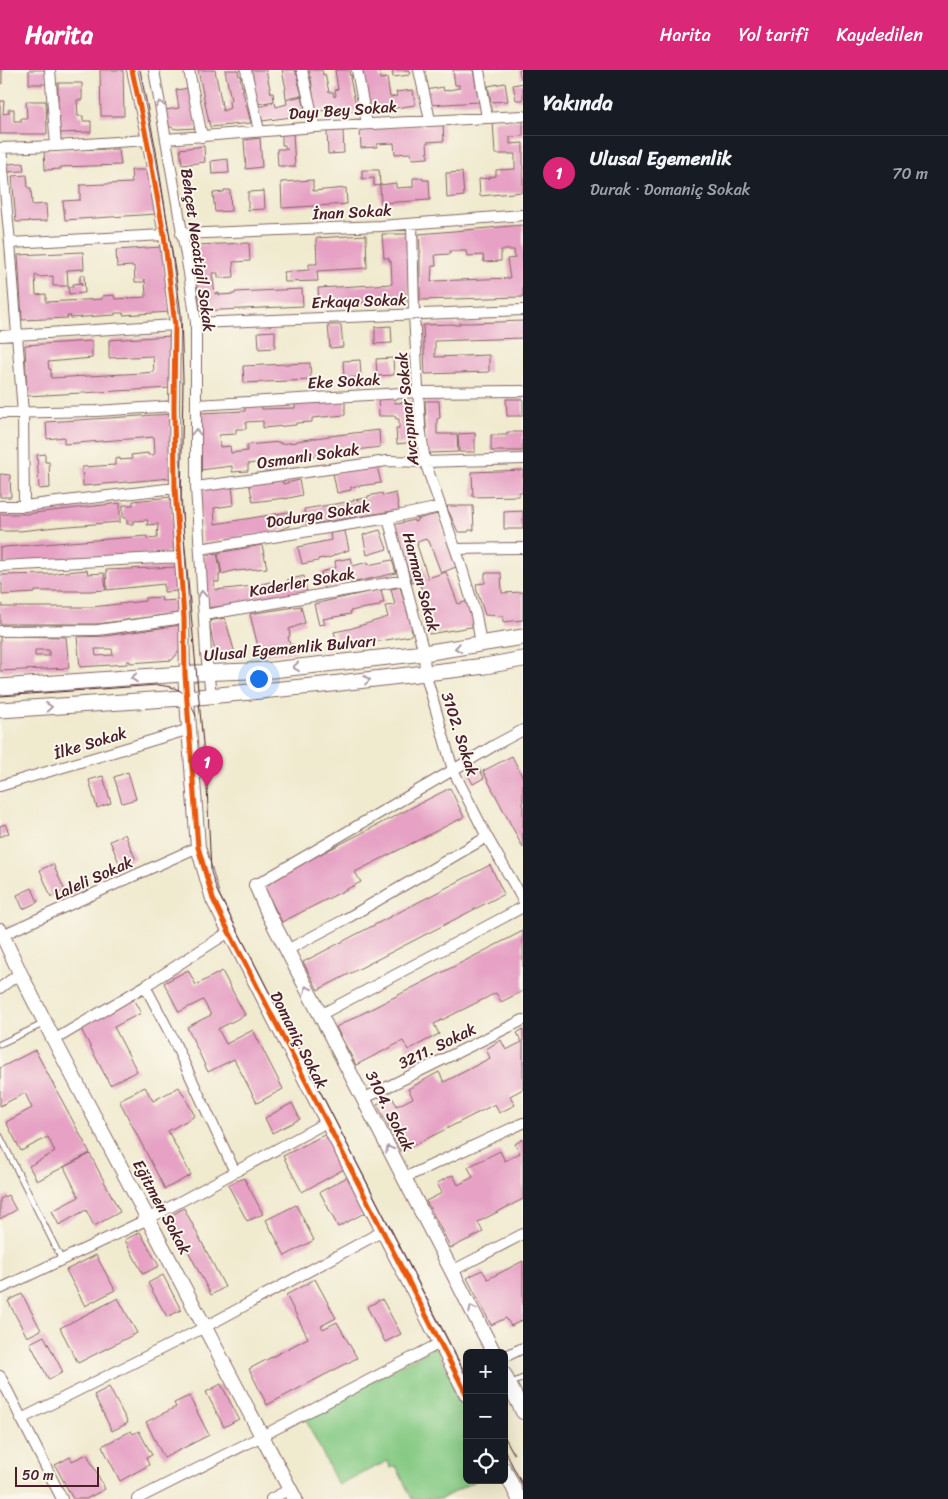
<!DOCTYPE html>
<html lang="tr">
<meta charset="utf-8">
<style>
:root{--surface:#171b24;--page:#20242c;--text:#f1f3f6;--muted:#9ea1a6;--line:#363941;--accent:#db2777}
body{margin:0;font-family:Sriracha,sans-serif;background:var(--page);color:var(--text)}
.controls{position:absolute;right:15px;bottom:15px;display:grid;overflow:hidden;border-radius:8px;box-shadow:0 5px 20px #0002}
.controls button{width:45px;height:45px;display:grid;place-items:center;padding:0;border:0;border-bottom:1px solid var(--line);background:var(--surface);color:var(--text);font:25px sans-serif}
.scale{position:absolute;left:15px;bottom:12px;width:84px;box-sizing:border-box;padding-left:5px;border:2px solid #4a1f2b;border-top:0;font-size:14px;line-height:18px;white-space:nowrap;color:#4a1f2b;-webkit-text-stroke:4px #fbf7ec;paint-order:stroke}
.you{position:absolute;left:258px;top:608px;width:18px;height:18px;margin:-12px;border:4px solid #fff;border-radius:50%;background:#1a73e8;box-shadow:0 0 0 8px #1a73e833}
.badge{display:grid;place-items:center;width:32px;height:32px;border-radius:50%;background:var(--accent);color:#fff;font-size:16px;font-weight:700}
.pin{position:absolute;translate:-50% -41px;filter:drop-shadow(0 1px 2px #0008)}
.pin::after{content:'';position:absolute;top:26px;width:18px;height:15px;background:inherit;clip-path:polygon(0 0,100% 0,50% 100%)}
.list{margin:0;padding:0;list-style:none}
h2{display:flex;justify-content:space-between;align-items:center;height:65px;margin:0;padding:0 20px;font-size:21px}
h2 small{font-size:16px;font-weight:400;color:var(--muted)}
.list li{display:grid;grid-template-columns:32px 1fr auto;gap:15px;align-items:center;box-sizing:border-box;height:75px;padding:0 20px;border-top:1px solid var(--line)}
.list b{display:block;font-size:19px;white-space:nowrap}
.list p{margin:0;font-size:16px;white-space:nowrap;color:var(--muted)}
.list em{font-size:16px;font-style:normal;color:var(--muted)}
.icon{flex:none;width:28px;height:28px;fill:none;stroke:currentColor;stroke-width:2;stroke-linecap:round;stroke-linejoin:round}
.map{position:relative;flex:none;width:523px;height:1429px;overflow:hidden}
header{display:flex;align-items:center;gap:30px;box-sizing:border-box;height:70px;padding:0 25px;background:var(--accent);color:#fff}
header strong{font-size:24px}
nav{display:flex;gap:28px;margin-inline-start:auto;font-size:18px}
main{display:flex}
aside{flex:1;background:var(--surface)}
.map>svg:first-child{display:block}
</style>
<header>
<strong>Harita</strong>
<nav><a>Harita</a><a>Yol tarifi</a><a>Kaydedilen</a></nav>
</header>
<main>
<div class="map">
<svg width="523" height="1429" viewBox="0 0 523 1429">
<rect width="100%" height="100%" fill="#fbf7ec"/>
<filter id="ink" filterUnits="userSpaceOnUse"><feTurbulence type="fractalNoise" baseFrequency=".02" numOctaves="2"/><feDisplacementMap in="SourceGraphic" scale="10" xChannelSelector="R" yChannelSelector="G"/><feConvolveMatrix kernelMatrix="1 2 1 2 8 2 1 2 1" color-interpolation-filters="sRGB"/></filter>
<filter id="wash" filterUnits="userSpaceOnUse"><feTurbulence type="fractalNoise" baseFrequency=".0096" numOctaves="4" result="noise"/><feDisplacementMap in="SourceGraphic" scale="20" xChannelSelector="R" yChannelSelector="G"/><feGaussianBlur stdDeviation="1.12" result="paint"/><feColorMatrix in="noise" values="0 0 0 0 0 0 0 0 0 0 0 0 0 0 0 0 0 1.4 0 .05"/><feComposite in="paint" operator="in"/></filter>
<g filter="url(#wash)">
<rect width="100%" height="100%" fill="#f0eacf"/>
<path fill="#86ca84" stroke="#687458" d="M435 1277 467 1337V1410H477L441 1429H412L396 1396 390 1398 388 1391 338 1415 304 1346Z"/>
<g id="blocks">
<path fill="#e6a1c4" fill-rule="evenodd" d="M0 0H2V14H0Z
M29 0H46V14H29Z
M100 0H123L124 46H101Z
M198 0H215L223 41 230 38 229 31 231 30 225 0H238L239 6H241V8H240L242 17 243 16 244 19H242L251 53 210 57Z
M250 0H266L271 23H273L274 31 258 34Z
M282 0H295L297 6H298L299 8H297L302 25 286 28 285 19H286Z
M309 0H322L323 5 325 4 329 22H333L334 27 336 26 335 20 338 19 335 0H349L350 6 352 5V8H350L357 41 334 43V40L315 41 311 8 308 4 310 3Z
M361 0H379L380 9 387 8 390 27 397 26 396 22 413 20 415 35 370 42Z
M392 0H409L410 5 393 7Z
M453 0H473L479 32 429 35 426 20 443 17 444 21 459 18V15H455Z
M519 0H523V9H521Z
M58 13H82V30H77L78 46H83V51H91V62L59 63 56 30H58Z
M505 13 508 31 491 32 488 16Z
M523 13V30H516L513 15Z
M189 18 197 58 177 59 173 58 169 56 166 40 179 38 176 20Z
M302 26 306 45 262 51 259 37 275 32 276 37 287 34 286 30Z
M0 31H4L3 44 9 43V39H14V51H21V48H27L26 31H46L47 64H0Z
M523 50V66L510 67V74L523 73V122L480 126 479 109 490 108V107L496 106V100L515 99V84H495L493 51Z
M443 54 444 71 427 72 428 88 412 89 411 83 395 84 394 73 377 74V77L361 78 360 59Z
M343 60 344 83 328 84 327 61Z
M293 64 295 97H288V96H278L277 79H288L285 78V75H282V65Z
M260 68 262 97 246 99 244 70Z
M204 76 205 92 182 95 180 79Z
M119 79 121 95 60 97 61 99 45 100 44 80Z
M228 89 229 103 212 104 211 91Z
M23 93 24 101 7 102V94Z
M131 100H148L156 144 65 150 63 131 80 130V115L132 113Z
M362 100H379L380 115 396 113V118L413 117V108H422L423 110H429L430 130 381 133 380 115 374 116V108L362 109Z
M462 102 464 126 447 128 446 103Z
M27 105 28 118H31L32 135 46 134 47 151 16 152 12 106Z
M313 110V121L346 118 347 134 282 138 281 112Z
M224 120H230L231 141 215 142 213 123 224 122Z
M264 121 265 139 248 140V122Z
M523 155V227L420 230V182H421L420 180 419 164ZM501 180H514L515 188 507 189 510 208 435 211 431 212 432 196H436L435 185 450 184V181H466L467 186 483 185 484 192 501 191Z
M382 164H408L409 230 319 235 318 218 392 214 391 191H389V188H384Z
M366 165 367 198 317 201 318 211 285 212 284 202 309 200V194H317L316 168Z
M249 173 250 191 233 192 234 207 218 208V203H212L215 224 219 223V225L235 224V222L302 219 303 236 201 241 191 180 195 175Z
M161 177 170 242 123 245V243H115V245L70 248 71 246H67L68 248 22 250 18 185 83 182 84 199 67 200 68 216H53V206L38 207V205H35L36 225 46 224V232L102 229V226L114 225 115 229 146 227 145 209 144 212H135L134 196 117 197 116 180Z
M80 205H84L85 223 69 224 68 217H73V214L81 213 82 216V213H80Z
M523 251V268L435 271V287L489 285V302L425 304 423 255 454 254 455 255H459V253H470Z
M328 255H341L343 277 330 278Z
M391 256 392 273 375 274V257Z
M275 261V278L259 279 258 262Z
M171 266V318L27 326 25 275 92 271V288L48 292 49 299H51V308L143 303 154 302 153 286 109 288V270Z
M393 288 394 305 377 306 376 289Z
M360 290 361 307 344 308 343 291Z
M310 293 311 310 244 313 243 296Z
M378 326H395V333L412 332 413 372 397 374 396 358H399V349H396L395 346H379Z
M345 327V345L312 348V352L296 353V355L263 358V351L246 352V359H236V364L219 365 220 377 230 376 231 383 247 381V375L280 372V374L297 372V371L329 366 379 360 380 377 248 394V401L232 402V396L200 400V343L245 341V333H261L262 339 295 338V332Z
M506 329H523V346H507Z
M425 331H439L440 348 437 349V364H457L458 382 429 383 427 378Z
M171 344V408L83 416 82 397 115 395V389L120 388V390L132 389 131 385 148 383V385H153L155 383 154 367 64 374V367L47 369 46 352Z
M507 362H523V381H491V365H507Z
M475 363V382H459L458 364Z
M45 384V392H49L50 418 39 419 37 385Z
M377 396 381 413 351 417V420L337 423 333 403Z
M523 400V422H519V426L473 427 472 402Z
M0 404 10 405 11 427H0Z
M282 409 283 414 299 410 302 425 285 429V428L253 432 249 413Z
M232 415 234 435 214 438 215 454 288 442 290 456 274 462 203 473 199 420Z
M382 423 383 426 396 423 399 440 307 455 304 439 354 431 353 430 368 428V426Z
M171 427 175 482 0 494V478L5 477 147 466V469L157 468 158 454 147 455 148 450 133 451V454H127V448H123V435H133V431Z
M120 433V452L56 457 20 461H0V444H26Z
M447 436H473L474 460H469L468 462H458L449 442 448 441Z
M523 441V459H504V442Z
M438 444 456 497 441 503 429 471H427L426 469 417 472 418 475H417L428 508 446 502 458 534 468 531 477 556 429 564 423 544 428 543 419 511 412 513 393 455 414 450V452L417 451 416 449Z
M380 460 387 479 367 485 363 465Z
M345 461 349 480 334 485V486L328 488 324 489V488L318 489V491L302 494 298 477 331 470 330 463Z
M262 475 267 498 236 501V500L222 504 218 483Z
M217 483 221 504 219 505V512H214L215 520 254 516 270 512 272 518 288 514 287 510 304 506 307 523 275 530 274 527 258 531V532L207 538 204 486Z
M351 488 353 496 368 492V495L392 490 396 503 351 513 349 506 339 508 340 516 324 519 321 502 336 498 335 491Z
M176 497 178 521 164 522V514L107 520 106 500Z
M87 500 88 504 104 503 106 520 90 521H35V523L2 525V514H0V505L55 504V503Z
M485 503H501L502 523 523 522V550L503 552V546L485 545 477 521 476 514 485 513Z
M400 517 412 558H411L412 563 410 566 339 578 334 562 349 559 388 547 385 536 395 535 391 519Z
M381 519 384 533H380V536L366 538 350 541 351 544 323 549 325 554 319 555 314 534Z
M161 527 162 531 179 530V543L97 554H0V534H2V537H92L145 531V528Z
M301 536 305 553 289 559 290 566 288 567 290 575 293 574 295 582 260 585 250 544Z
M225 548 236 587 226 588 214 578 209 551Z
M180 555 181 579 172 590 130 593V591H127V594L80 597 77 567 106 566ZM95 579H112L113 585 96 586Z
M0 566 66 567 69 598 0 601ZM35 580H49V586H35Z
M512 686 523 708V778L483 701Z
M479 698 484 708 473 714 467 703Z
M128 702 136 729 122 733 114 707Z
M103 706 111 733 97 738 89 710Z
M450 718 464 747 355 802 361 812 282 852 262 814Z
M5 754 9 763 0 767V756Z
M125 764 135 788 120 795 110 771Z
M53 794 65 821 51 827 40 800Z
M490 795 504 824 318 920 303 892Z
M32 818 38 832 23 839 17 825Z
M523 861V921L501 932 496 923 434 954 439 964 408 980 403 971 356 995 336 957Z
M188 900 196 915 222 901 245 945 218 959 226 974 253 960 283 1019 257 1033 234 989 208 1002 187 957 211 945 203 930 179 942 164 913Z
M133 929 141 943 114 957 137 1001 110 1015 80 957Z
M523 959V1019L510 1026 515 1035 499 1043 495 1034 401 1082 377 1034 392 1027 397 1036 413 1028 408 1019 439 1002 444 1012 475 996 490 988 486 979 501 970 506 980 522 972 517 963Z
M35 980 90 1083 37 1111 29 1096 55 1082 48 1067 21 1081 6 1052 32 1038 25 1023 0 1036V998Z
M145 1017 153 1031 179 1017 195 1046 168 1061 191 1105 165 1119 119 1030Z
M292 1033 300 1049 272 1063 265 1048Z
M328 1063 346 1098 302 1122 283 1086Z
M523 1069V1129L478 1152 483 1162 451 1178 426 1131 442 1123 437 1113 453 1105 458 1115 473 1107 468 1097 500 1081 505 1091 520 1083 515 1074Z
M90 1084 120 1142 94 1156 86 1140 59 1155 52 1141 79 1127 64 1097Z
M349 1106 368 1141 338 1157 320 1122Z
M244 1108 263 1144 247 1151 228 1115Z
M8 1125 16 1140 0 1149V1129Z
M296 1135 314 1170 285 1186 266 1150Z
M184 1138 225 1217 211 1225 170 1146Z
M140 1162 159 1196 143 1204 125 1170Z
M96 1185 115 1220 85 1236 66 1200Z
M523 1191V1250L511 1256 506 1248 491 1255 467 1208 482 1200 488 1209Z
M163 1205 181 1240 167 1247 148 1213Z
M315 1209 336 1248 321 1256 323 1259 337 1252 357 1288 267 1335 249 1299 308 1268 286 1225Z
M22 1224 41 1260 27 1267 8 1231Z
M118 1228 137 1263 78 1293 60 1258Z
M382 1229 401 1264 385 1272 367 1237Z
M44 1266 63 1302 49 1310 30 1273Z
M221 1314 239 1349 224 1357 206 1322Z
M109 1317 128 1353 112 1361 94 1325Z
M189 1326 209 1365 164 1388 146 1352 176 1337 174 1333Z
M131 1361 133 1364 139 1361 152 1385 146 1388 149 1395 120 1411 102 1376Z
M87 1384 105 1419 86 1429H73L55 1395 70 1387 72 1391Z"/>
</g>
</g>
<g filter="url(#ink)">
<use href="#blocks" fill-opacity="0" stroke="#846664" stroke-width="1"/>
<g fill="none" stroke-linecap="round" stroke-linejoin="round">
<g stroke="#846664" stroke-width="7">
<path id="lane" d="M0 974 45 953
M0 1066 62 1190
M510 1314 523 1308"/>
</g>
<g stroke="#846664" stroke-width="12">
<path id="street" d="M50 0 56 76
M132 0 147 70 164 165 175 255 174 336 175 418 184 548 185 604
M154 0 189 203 196 253V417L206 583 211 625
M189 0 202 67
M246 0 259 61
M302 0 315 57
M357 0 367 54
M419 0 430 50
M479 0 487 48
M166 69 315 57 523 46
M0 78 56 76 147 70
M1 78 10 173 23 343 24 436
M412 154 414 244 420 356 425 392 460 492 476 545 481 574
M181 164 381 156 523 145
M10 173 164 165
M196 253 523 240
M0 266 175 255
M196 335 419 322 523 321
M0 343 97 341 174 336
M196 417 387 391 425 392 523 389
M0 436H24L175 418
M388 448 424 583 425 602 453 700 487 767 523 830
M200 479 388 448 440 437
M456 479 523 478
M0 496 180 487
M204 545 405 510
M0 561 98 560 184 548
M0 716 190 659
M256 815 453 700 495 675 523 660
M0 866 198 777
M287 880 344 850 487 767
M145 916 229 862
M0 918 20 903
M320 945 523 837
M54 970 145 916 172 967 235 1102
M363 1029 523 950
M404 1108 523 1053
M452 1201 523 1164
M0 1219 148 1149 327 1052
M504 1287 523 1278
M0 1306 62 1429
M21 1349 205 1257 383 1161
M137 1429 262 1366 440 1273
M271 1429 290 1419"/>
</g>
<g stroke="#846664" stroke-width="16">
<path id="secondary" d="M185 604 198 777 213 829 467 1325
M256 815 268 843 494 1283
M0 860 20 903 54 970 295 1429
M504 1304 523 1342
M504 1399 519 1429"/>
</g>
<g stroke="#846664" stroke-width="17">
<path id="primary" d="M0 617 196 603 272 600 424 583 523 567
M0 640 198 627 323 615 485 596 523 589"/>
</g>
<use href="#lane" stroke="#fff" stroke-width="5"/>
<use href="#street" stroke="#fff" stroke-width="10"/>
<use href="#secondary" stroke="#fff" stroke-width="14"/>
<use href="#primary" stroke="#fff" stroke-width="15"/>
<path stroke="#4a1f2b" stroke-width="1" d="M140 0 156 81 176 207 181 244 183 311 181 435 207 717 211 802 217 821 467 1307
M0 626 158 615C184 618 186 623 196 646
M504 1366 514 1384
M504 1379 523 1416"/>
<g stroke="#fbf7ec" stroke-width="8">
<path id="cycleway" d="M132 0 147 70 164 165 175 255 174 336 175 418 184 548 185 604 198 777 213 829 226 856 467 1325"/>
</g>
<use href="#cycleway" stroke="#e8590c" stroke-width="5"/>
</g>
<defs><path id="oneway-chevron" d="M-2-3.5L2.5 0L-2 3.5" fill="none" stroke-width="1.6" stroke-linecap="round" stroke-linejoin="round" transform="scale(1.25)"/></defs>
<g stroke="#ae9aa0">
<use href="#oneway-chevron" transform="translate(160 34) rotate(-100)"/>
<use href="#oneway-chevron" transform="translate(196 362) rotate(-90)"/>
<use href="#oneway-chevron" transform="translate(202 524) rotate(-93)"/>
<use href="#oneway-chevron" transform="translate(458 578) rotate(171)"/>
<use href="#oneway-chevron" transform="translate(296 597) rotate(174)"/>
<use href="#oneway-chevron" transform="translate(134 608) rotate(176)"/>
<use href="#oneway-chevron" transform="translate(367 610) rotate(-7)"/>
<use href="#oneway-chevron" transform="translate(49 637) rotate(-4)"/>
<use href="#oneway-chevron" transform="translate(307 919) rotate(-117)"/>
<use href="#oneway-chevron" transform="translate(389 1079) rotate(-117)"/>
<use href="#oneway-chevron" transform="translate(472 1239) rotate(-117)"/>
</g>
</g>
<g text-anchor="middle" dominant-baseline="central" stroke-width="4" stroke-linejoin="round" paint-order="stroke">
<g font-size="16" fill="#4a1f2b" stroke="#fbf7ec">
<text transform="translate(343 40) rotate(-4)">Dayı Bey Sokak</text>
<text transform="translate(352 142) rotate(-3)">İnan Sokak</text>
<text transform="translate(198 180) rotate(82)">Behçet Necatigil Sokak</text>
<text transform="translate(359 231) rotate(-2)">Erkaya Sokak</text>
<text transform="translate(344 311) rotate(-3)">Eke Sokak</text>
<text transform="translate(407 339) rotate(-96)">Avcıpınar Sokak</text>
<text transform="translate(308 386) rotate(-8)">Osmanlı Sokak</text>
<text transform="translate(318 444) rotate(-9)">Dodurga Sokak</text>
<text transform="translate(302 512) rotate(-10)">Kaderler Sokak</text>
<text transform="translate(421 512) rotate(75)">Harman Sokak</text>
<text transform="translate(290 578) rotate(-5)">Ulusal Egemenlik Bulvarı</text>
<text transform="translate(460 664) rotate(72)">3102. Sokak</text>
<text transform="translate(90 673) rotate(-17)">İlke Sokak</text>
<text transform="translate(93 808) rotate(-24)">Laleli Sokak</text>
<text transform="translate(299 970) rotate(63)">Domaniç Sokak</text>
<text transform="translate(437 976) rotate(-26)">3211. Sokak</text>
<text transform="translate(390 1041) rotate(63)">3104. Sokak</text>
<text transform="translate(162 1137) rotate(62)">Eğitmen Sokak</text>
</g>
</g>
</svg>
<div class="controls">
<button>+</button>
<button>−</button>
<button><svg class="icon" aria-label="locate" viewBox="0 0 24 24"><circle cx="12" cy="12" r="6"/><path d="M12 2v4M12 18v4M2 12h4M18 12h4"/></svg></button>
</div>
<div class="scale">50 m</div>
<div class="you"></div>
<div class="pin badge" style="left:207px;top:717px">1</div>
</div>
<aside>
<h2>Yakında<small></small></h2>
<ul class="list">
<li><span class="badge">1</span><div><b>Ulusal Egemenlik</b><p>Durak · Domaniç Sokak</p></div><em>70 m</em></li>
</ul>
</aside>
</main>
